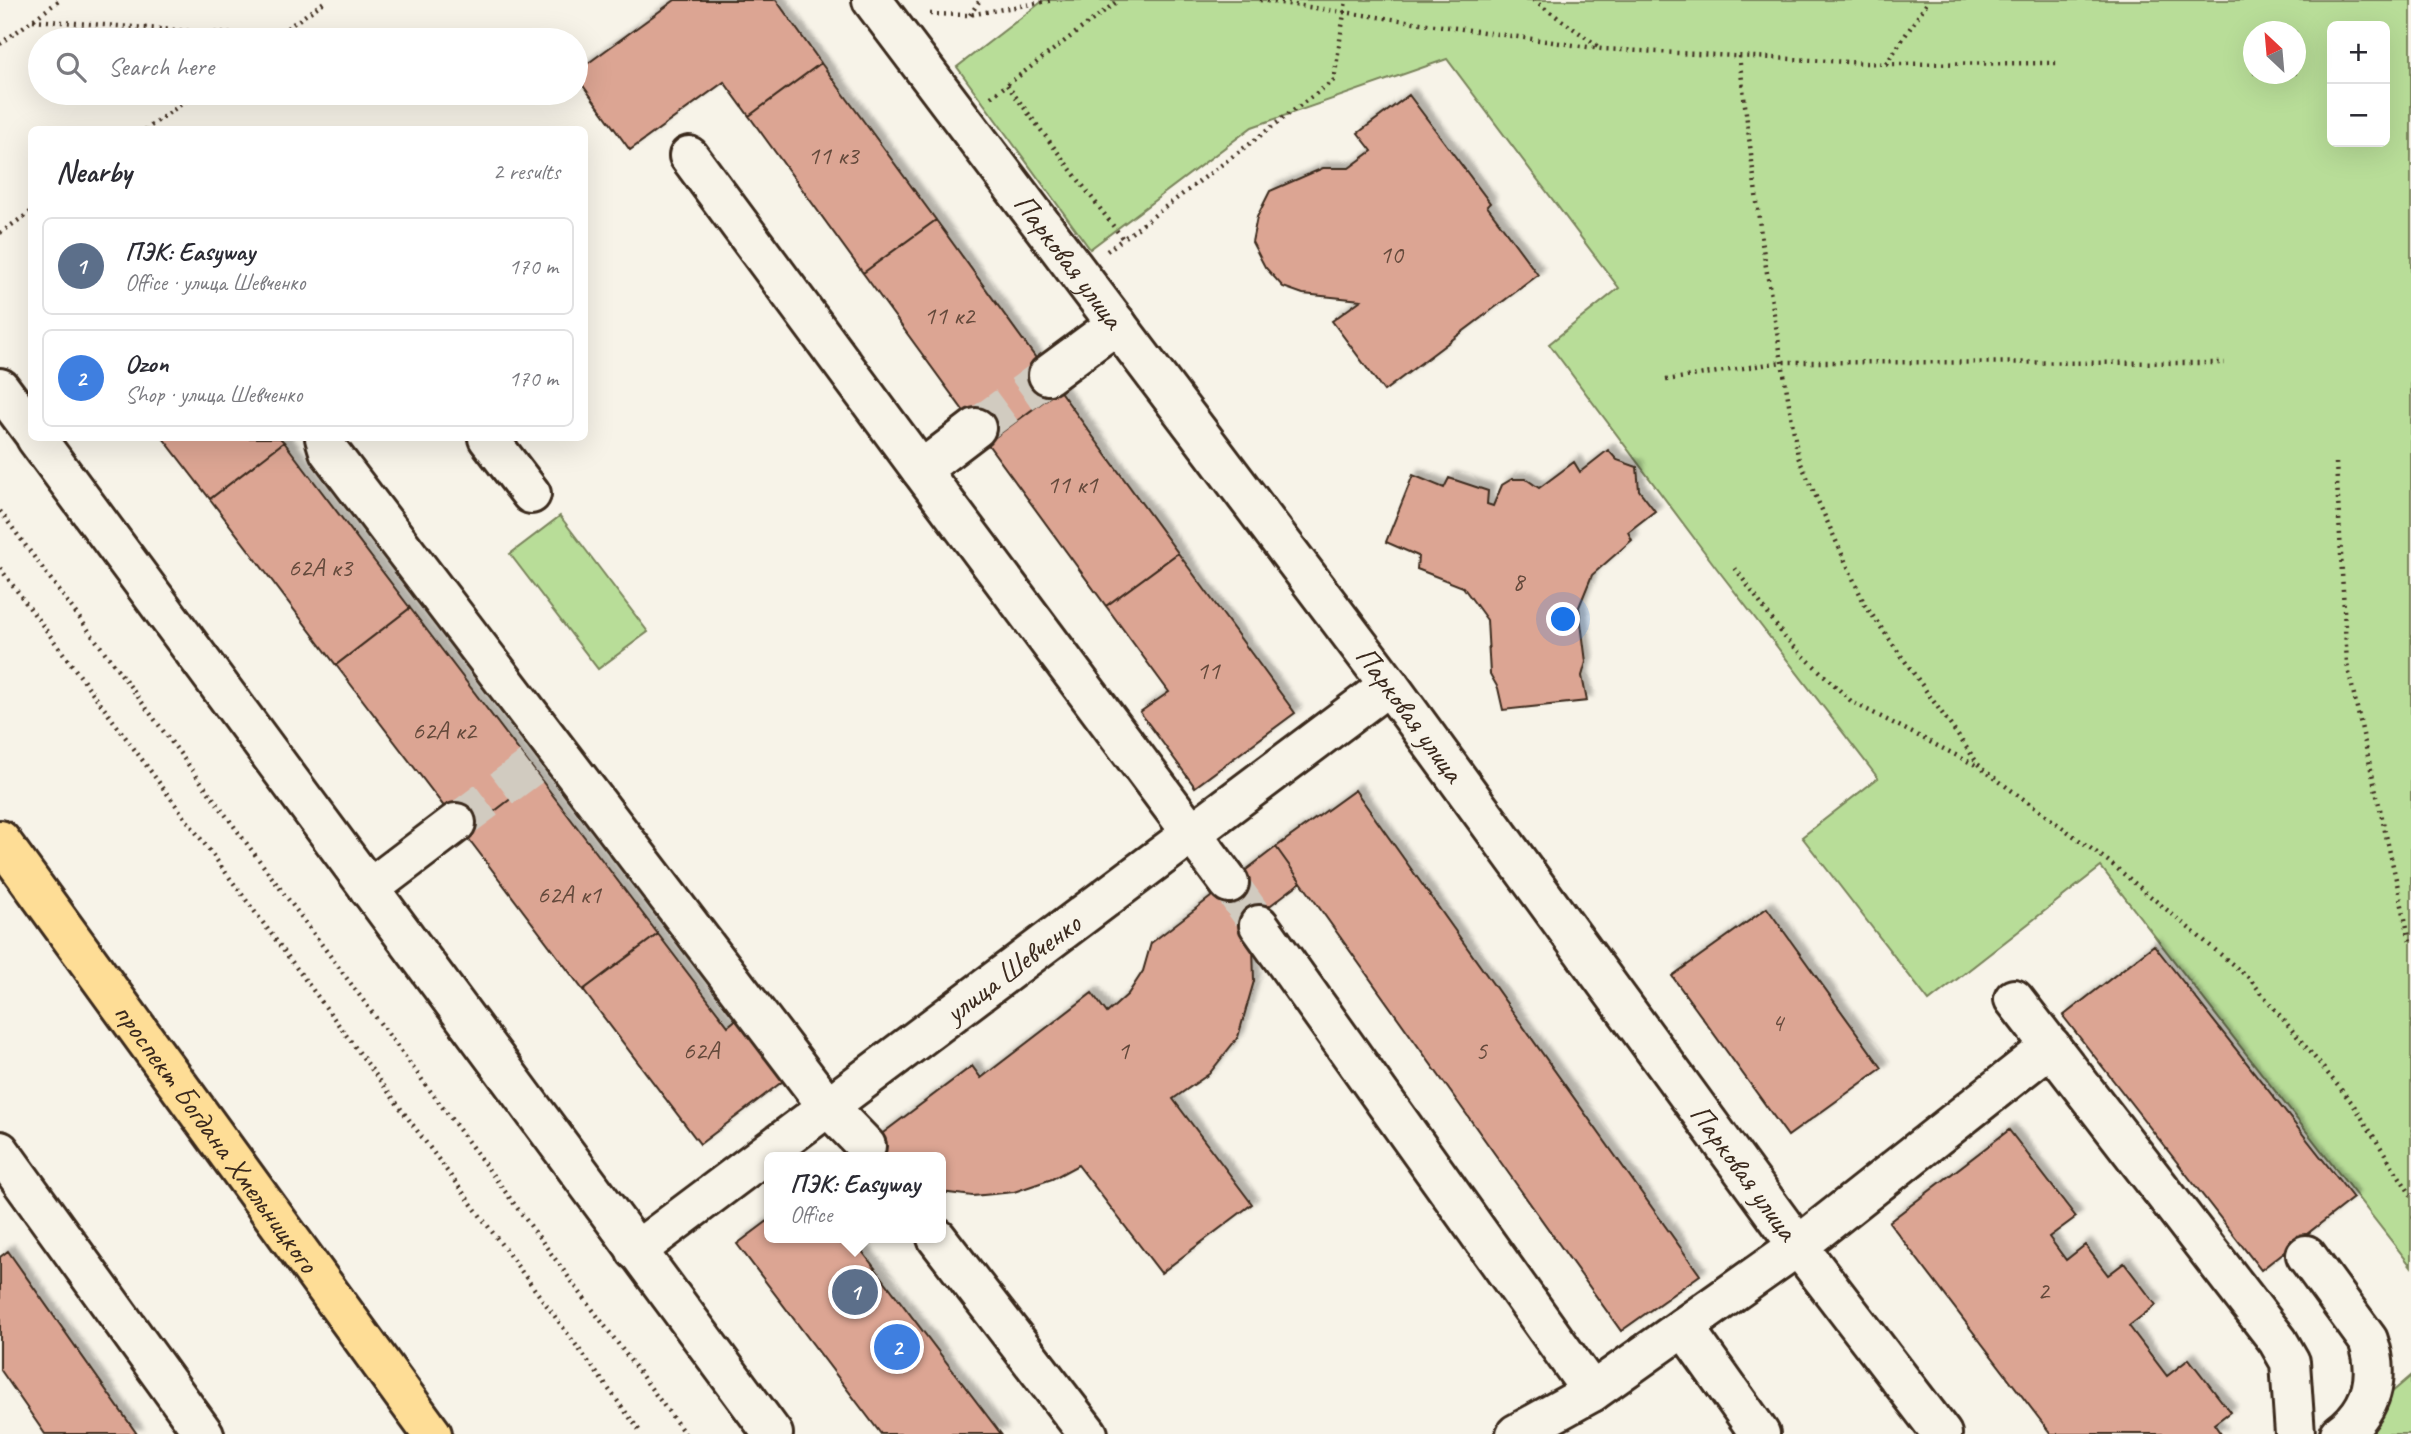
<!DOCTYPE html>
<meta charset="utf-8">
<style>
:root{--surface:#fff;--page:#f7f7f7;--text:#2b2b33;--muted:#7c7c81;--line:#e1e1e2;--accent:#1f6fb2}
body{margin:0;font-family:Caveat,sans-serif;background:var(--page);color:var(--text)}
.controls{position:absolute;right:21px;top:21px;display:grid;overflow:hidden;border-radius:10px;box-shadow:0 7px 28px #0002}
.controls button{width:63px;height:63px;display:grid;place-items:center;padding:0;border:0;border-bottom:2px solid var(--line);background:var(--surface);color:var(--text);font:35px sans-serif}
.compass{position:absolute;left:2243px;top:21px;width:63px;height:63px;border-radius:50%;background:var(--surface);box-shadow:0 7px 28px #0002;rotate:334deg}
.you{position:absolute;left:1564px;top:620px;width:24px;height:24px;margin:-18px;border:5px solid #fff;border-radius:50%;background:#1a73e8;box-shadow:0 0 0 10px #1a73e833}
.badge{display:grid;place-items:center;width:46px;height:46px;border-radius:50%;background:var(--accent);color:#fff;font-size:23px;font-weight:700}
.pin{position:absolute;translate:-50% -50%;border:4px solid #fff;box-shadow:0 2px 7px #0006}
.popup{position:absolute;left:764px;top:1152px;width:182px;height:91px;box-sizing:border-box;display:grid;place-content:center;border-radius:10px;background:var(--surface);filter:drop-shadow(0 2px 5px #0005);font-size:23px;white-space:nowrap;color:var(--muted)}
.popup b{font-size:26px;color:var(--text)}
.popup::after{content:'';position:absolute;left:50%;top:100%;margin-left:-14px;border:14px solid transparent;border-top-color:var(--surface)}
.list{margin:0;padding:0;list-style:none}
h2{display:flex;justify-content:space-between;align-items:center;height:91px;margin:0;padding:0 28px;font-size:30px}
h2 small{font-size:23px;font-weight:400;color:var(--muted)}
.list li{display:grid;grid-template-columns:46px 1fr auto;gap:21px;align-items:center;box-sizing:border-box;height:98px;margin:0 14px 14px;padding:0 14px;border:2px solid var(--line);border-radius:10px}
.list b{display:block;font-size:26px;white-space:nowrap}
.list p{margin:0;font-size:23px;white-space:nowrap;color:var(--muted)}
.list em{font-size:23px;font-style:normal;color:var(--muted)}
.icon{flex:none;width:38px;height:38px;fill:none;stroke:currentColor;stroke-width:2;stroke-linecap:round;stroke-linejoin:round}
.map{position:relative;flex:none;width:2411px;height:1434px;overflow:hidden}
.search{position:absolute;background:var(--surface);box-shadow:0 7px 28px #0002;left:28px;top:28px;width:560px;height:77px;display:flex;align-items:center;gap:18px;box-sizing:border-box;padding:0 24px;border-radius:38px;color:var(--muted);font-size:26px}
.panel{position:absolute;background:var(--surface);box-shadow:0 7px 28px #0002;left:28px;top:126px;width:560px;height:315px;border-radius:10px}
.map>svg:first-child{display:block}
</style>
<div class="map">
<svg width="2411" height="1434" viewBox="0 0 2411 1434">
<defs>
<filter id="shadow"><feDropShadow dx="6" dy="-6" stdDeviation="2" flood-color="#0004"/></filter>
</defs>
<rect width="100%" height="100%" fill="#f7f3e8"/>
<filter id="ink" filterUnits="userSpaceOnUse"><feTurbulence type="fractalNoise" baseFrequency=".0143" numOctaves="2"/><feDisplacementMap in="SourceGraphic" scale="14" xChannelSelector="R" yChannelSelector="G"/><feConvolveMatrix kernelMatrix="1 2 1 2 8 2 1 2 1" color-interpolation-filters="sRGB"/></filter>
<g filter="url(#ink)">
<path fill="#b8dd98" stroke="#7a845b" stroke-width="2" fill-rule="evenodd" d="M1044 0H2411V1266L2101 867 1929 1001 1802 837 1878 778 1715 566 1549 344 1619 288 1447 59 1252 127 1090 249 957 67ZM2332 26H2385V142H2332ZM2254 32H2296V74H2254Z
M560 516 648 632 598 669 510 554Z
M2411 1376V1434H2343Z"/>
<path fill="#dca593" stroke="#3b2a1e" stroke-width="2" filter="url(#shadow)" d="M675 0H776L821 63 749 116 724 82 630 150 576 76V72Z
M821 63 936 220 863 273 749 116Z
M1409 95 1490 203 1487 206 1538 275 1384 391 1332 321 1361 300 1303 294 1283 287 1265 267 1252 242 1257 217 1270 191 1323 168H1349L1372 151 1358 133Z
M936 220 1059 390 987 443 863 273Z
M1059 390 1178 553 1106 606 987 443Z
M163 438H280L284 442 210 499Z
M284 442 410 608 336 665 210 499Z
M1608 450 1617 460 1637 467 1639 490 1655 511 1628 532 1632 540 1592 575 1579 607 1586 662 1582 676 1587 701 1503 710 1498 688 1490 674 1487 620 1463 587 1417 569 1418 556 1386 542 1413 475 1444 488 1449 478 1488 491 1487 504 1493 506 1502 485 1512 479H1526L1539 488 1574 462 1580 472Z
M1178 553 1295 713 1195 787 1140 712 1169 692 1106 606Z
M410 608 539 777 465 834 336 665Z
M539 777 658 934 583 990 465 834Z
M1355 790 1700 1275 1621 1331 1276 847Z
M1276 847 1301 882 1263 911 1253 945 1254 981 1238 1037 1209 1074 1173 1099 1252 1204 1161 1273 1078 1165 1052 1179 1014 1192 973 1196 941 1192V1157H851L972 1066 981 1078 1092 993 1107 1013 1128 994 1143 971 1151 943Z
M1767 908 1882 1068 1788 1136 1672 976Z
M658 934 728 1026 744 1013 791 1075 700 1144 583 990Z
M2154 945 2353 1198 2261 1270 2063 1016Z
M2009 1130 2076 1217 2049 1237 2066 1260 2085 1245 2108 1275 2124 1263 2156 1305 2129 1326 2167 1376 2189 1359 2230 1412 2214 1424 2221 1434H2051L1889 1222Z
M769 1220V1238H852L1001 1434H881L737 1244Z
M8 1251 137 1434H45L0 1369V1257Z"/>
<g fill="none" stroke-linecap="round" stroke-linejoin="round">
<path stroke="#d1cbc0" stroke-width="38" stroke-dasharray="38 19" stroke-linecap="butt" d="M976 428 1048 375
M456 823 531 767
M1229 883 1259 925"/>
<g stroke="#3b2a1e" stroke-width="44">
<g id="minor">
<path id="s1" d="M872 0 1389 685 1798 1246 1942 1434"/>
<path d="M689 156 921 470 976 428"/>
<path d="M1048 375 1117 324"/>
<path d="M0 388 32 431"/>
<path d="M36 438 773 1434"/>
<path d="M325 438 329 451 828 1107 866 1146"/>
<path d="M488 438 531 494"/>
<path d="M921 470 1229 883"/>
<path d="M369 889 456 823"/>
<path d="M1259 925 1592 1392 1798 1246 2051 1046"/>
<path d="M2014 999 2278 1341 2290 1362 2295 1434"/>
<path d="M0 1151 204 1434"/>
<path d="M937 1238 1088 1434"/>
<path id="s2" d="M636 1251 1389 685"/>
<path d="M2306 1255 2368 1340C2381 1377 2372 1410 2340 1434"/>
<path d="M1684 1327 1760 1434"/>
<path d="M1516 1434 1592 1392"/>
</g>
</g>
<g stroke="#3b2a1e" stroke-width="44">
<g id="major">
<path id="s3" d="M0 840 432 1434"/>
</g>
</g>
<path stroke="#3b2a1e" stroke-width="4.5" stroke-dasharray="2 5" stroke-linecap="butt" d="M1260 0 1602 49 1886 64 2058 63
M1533 0 1601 48
M930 14 969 15 1054 0
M970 15 980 0
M33 20 275 37
M270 40 327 0
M0 44 60 0
M1739 56 1762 243 1798 457 1865 605 1981 768 2108 861 2249 978 2353 1104 2411 1195
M1886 64 1929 0
M1007 85 1123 239 1334 80 1346 0
M991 97 1119 0
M145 130 197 93
M0 233 32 211
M1107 251 1123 239
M1666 380 1782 362 2225 363
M2336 463 2347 664 2411 945
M0 511 685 1434
M0 568 642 1434
M1735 568 1786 639 1852 702 1979 767"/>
<use href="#minor" stroke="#f7f3e8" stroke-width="38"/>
<use href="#major" stroke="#fedd96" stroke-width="38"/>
</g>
</g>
<g text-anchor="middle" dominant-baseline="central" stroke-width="6" stroke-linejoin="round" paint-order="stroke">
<g font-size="26" fill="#63493b">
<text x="833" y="155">11 к3</text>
<text x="1391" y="254">10</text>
<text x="949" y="315">11 к2</text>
<text x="1072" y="484">11 к1</text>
<text x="320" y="567">62А к3</text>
<text x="1518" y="581">8</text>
<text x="1208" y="670">11</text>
<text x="444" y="730">62А к2</text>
<text x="569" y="894">62А к1</text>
<text x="1777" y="1022">4</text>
<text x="701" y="1050">62А</text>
<text x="1123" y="1050">1</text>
<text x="1481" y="1050">5</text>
<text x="2043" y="1290">2</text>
</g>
<g font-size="30" fill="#3b2a1e" stroke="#f7f3e8">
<text stroke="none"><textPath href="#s1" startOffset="327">Парковая улица</textPath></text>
<text stroke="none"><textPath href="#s1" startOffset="894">Парковая улица</textPath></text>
<text stroke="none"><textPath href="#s2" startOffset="471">улица Шевченко</textPath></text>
<text stroke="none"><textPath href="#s3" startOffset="368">проспект Богдана Хмельницкого</textPath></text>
<text stroke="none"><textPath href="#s1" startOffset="1461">Парковая улица</textPath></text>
</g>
</g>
</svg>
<div class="controls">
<button>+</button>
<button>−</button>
</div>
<svg class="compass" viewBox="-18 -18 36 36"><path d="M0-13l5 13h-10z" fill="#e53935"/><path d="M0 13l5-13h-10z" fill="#7c7c81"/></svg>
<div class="you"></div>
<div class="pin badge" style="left:855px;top:1292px;background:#5c6f8a">1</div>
<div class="popup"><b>ПЭК: Easyway</b>Office</div>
<div class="pin badge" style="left:897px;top:1347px;background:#3f7fe0">2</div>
<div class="search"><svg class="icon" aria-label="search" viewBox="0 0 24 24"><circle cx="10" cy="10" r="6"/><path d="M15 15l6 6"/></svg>Search here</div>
<section class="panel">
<h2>Nearby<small>2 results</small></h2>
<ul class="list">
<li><span class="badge" style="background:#5c6f8a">1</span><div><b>ПЭК: Easyway</b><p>Office · улица Шевченко</p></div><em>170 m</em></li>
<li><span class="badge" style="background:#3f7fe0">2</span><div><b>Ozon</b><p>Shop · улица Шевченко</p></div><em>170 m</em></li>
</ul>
</section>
</div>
